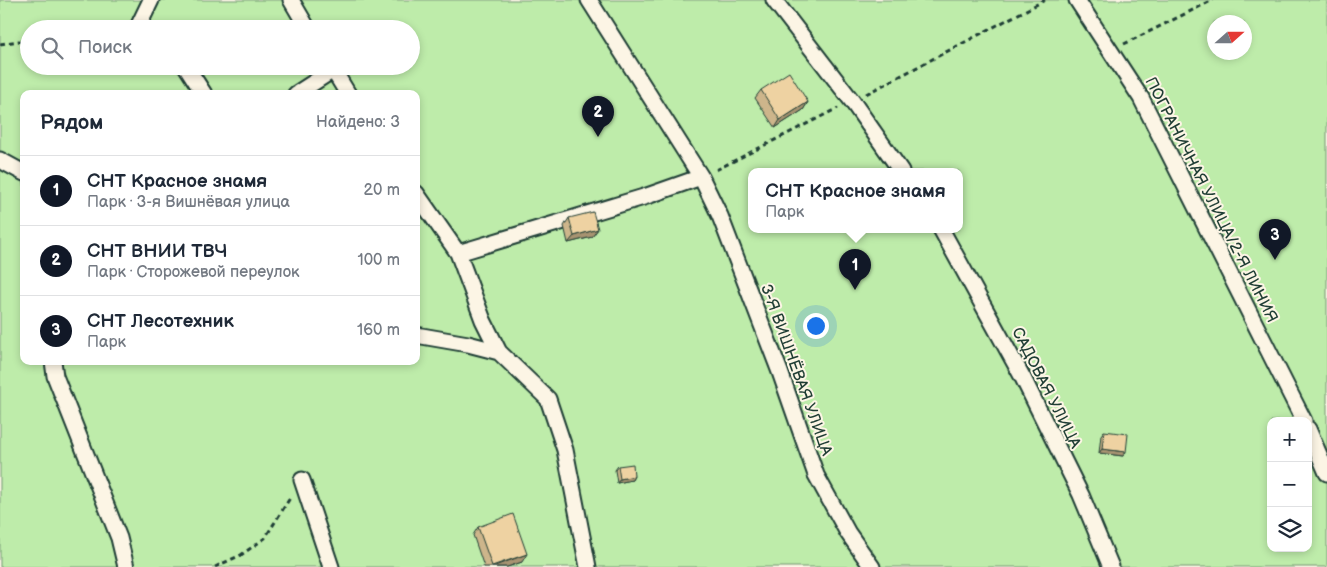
<!DOCTYPE html>
<html lang="ru">
<meta charset="utf-8">
<style>
:root{--surface:#fff;--page:#f6f6f7;--text:#1f2937;--muted:#747a83;--line:#e0e1e3;--accent:#111827}
body{margin:0;font-family:"Balsamiq Sans",sans-serif;background:var(--page);color:var(--text)}
.controls{position:absolute;right:15px;bottom:15px;display:grid;overflow:hidden;border-radius:10px;box-shadow:0 2px 8px #0003}
.controls button{width:45px;height:45px;display:grid;place-items:center;padding:0;border:0;border-bottom:1px solid var(--line);background:var(--surface);color:var(--text);font:25px sans-serif}
.compass{position:absolute;left:1207px;top:15px;width:45px;height:45px;border-radius:50%;background:var(--surface);box-shadow:0 2px 8px #0003;rotate:69deg}
.you{position:absolute;left:815px;top:325px;width:18px;height:18px;margin:-12px;border:4px solid #fff;border-radius:50%;background:#1a73e8;box-shadow:0 0 0 8px #1a73e833}
.badge{display:grid;place-items:center;width:32px;height:32px;border-radius:50%;background:var(--accent);color:#fff;font-size:16px;font-weight:700}
.pin{position:absolute;translate:-50% -41px;filter:drop-shadow(0 1px 2px #0008)}
.pin::after{content:'';position:absolute;top:26px;width:18px;height:15px;background:inherit;clip-path:polygon(0 0,100% 0,50% 100%)}
.popup{position:absolute;left:748px;top:168px;width:215px;height:65px;box-sizing:border-box;display:grid;place-content:center;border-radius:10px;background:var(--surface);filter:drop-shadow(0 1px 4px #0005);font-size:16px;white-space:nowrap;color:var(--muted)}
.popup b{font-size:19px;color:var(--text)}
.popup::after{content:'';position:absolute;left:50%;top:100%;margin-left:-10px;border:10px solid transparent;border-top-color:var(--surface)}
.list{margin:0;padding:0;list-style:none}
h2{display:flex;justify-content:space-between;align-items:center;height:65px;margin:0;padding:0 20px;font-size:21px}
h2 small{font-size:16px;font-weight:400;color:var(--muted)}
.list li{display:grid;grid-template-columns:32px 1fr auto;gap:15px;align-items:center;box-sizing:border-box;height:70px;padding:0 20px;border-top:1px solid var(--line)}
.list b{display:block;font-size:19px;white-space:nowrap}
.list p{margin:0;font-size:16px;white-space:nowrap;color:var(--muted)}
.list em{font-size:16px;font-style:normal;color:var(--muted)}
.icon{flex:none;width:28px;height:28px;fill:none;stroke:currentColor;stroke-width:2;stroke-linecap:round;stroke-linejoin:round}
.map{position:relative;flex:none;width:1327px;height:567px;overflow:hidden}
.search{position:absolute;background:var(--surface);box-shadow:0 2px 8px #0003;left:20px;top:20px;width:400px;height:55px;display:flex;align-items:center;gap:12px;box-sizing:border-box;padding:0 18px;border-radius:28px;color:var(--muted);font-size:19px}
.panel{position:absolute;background:var(--surface);box-shadow:0 2px 8px #0003;left:20px;top:90px;width:400px;height:275px;border-radius:10px}
.map>svg:first-child{display:block}
</style>
<div class="map">
<svg width="1327" height="567" viewBox="0 0 1327 567">
<rect width="100%" height="100%" fill="#fcf5e5"/>
<filter id="ink" filterUnits="userSpaceOnUse"><feTurbulence type="fractalNoise" baseFrequency=".02" numOctaves="2"/><feDisplacementMap in="SourceGraphic" scale="10" xChannelSelector="R" yChannelSelector="G"/><feConvolveMatrix kernelMatrix="1 2 1 2 8 2 1 2 1" color-interpolation-filters="sRGB"/></filter>
<g filter="url(#ink)">
<path fill="#beecaa" stroke="#6e946f" fill-rule="evenodd" d="M0 0H1327V567H0ZM1214 22H1244V52H1214ZM29 29H411V66H29ZM24 94H416V361H24ZM751 171H959V229H751ZM1271 421H1308V548H1271Z"/>
<g fill="none" stroke-linecap="round" stroke-linejoin="round">
<g stroke="#1f3d34" stroke-width="19">
<path id="minor" d="M291 0 308 29
M589 0 701 177 720 216 780 372 816 475 848 533 872 567
M774 0 852 101 901 171
M1077 0 1141 98 1304 421
M137 29 151 0
M186 66 204 94
M331 66 348 94
M296 94 333 70
M0 160 24 173
M416 193 458 253 483 320 499 352 548 399 565 450 588 567
M941 229 1023 378 1081 495 1111 567
M458 253 647 196 701 177
M416 335 468 344 499 352
M53 361 55 376 119 538 126 567
M1308 429 1327 473
M302 480 331 567"/>
</g>
<path stroke="#1f3d34" stroke-width="3" stroke-dasharray="5 4" stroke-linecap="butt" d="M0 44 19 41 29 44
M1124 44 1213 0
M866 94 1045 0
M716 170 838 108
M215 567 241 555 265 538 290 498"/>
<use href="#minor" stroke="#fcf5e5" stroke-width="15"/>
</g>
<path fill="#cdb58b" stroke="#1f3d34" d="M761 90 808 102 803 110 775 128 755 98Z
M569 218 598 229 592 237 568 243 564 226Z
M1104 431 1123 456 1099 453 1101 435Z
M618 466 634 476 632 480 617 483 615 470Z
M478 527 522 562 507 567H484L473 535Z"/>
<path fill="#a79371" stroke="#1f3d34" d="M808 102 803 110 775 128 780 120Z
M598 229 592 237 568 243 574 236Z
M1102 449 1126 452 1123 456 1099 453Z
M634 476 632 480 617 483 620 479Z
M527 554 522 562 507 567H492Z"/>
<path fill="#eed2a2" stroke="#1f3d34" d="M789 72 808 102 780 120 761 90Z
M593 212 598 229 574 236 569 218Z
M1104 431 1128 434 1126 452 1102 449Z
M633 464 634 476 620 479 618 466Z
M513 514 527 554 492 566 478 527Z"/>
</g>
<g text-anchor="middle" dominant-baseline="central" stroke-width="4" stroke-linejoin="round" paint-order="stroke">
<g font-size="16" fill="#1f3d34" stroke="#fcf5e5">
<text transform="translate(1211 200) rotate(63)">ПОГРАНИЧНАЯ УЛИЦА/2-Я ЛИНИЯ</text>
<text transform="translate(796 370) rotate(70)">3-Я ВИШНЁВАЯ УЛИЦА</text>
<text transform="translate(1046 388) rotate(63)">САДОВАЯ УЛИЦА</text>
</g>
</g>
</svg>
<div class="controls">
<button>+</button>
<button>−</button>
<button><svg class="icon" aria-label="layers" viewBox="0 0 24 24"><path d="M12 4l9 5-9 5-9-5zM3 14l9 5 9-5"/></svg></button>
</div>
<svg class="compass" viewBox="-18 -18 36 36"><path d="M0-13l5 13h-10z" fill="#e53935"/><path d="M0 13l5-13h-10z" fill="#747a83"/></svg>
<div class="you"></div>
<div class="pin badge" style="left:855px;top:290px">1</div>
<div class="popup"><b>СНТ Красное знамя</b>Парк</div>
<div class="pin badge" style="left:598px;top:137px">2</div>
<div class="pin badge" style="left:1275px;top:260px">3</div>
<div class="search"><svg class="icon" aria-label="search" viewBox="0 0 24 24"><circle cx="10" cy="10" r="6"/><path d="M15 15l6 6"/></svg>Поиск</div>
<section class="panel">
<h2>Рядом<small>Найдено: 3</small></h2>
<ul class="list">
<li><span class="badge">1</span><div><b>СНТ Красное знамя</b><p>Парк · 3-я Вишнёвая улица</p></div><em>20 m</em></li>
<li><span class="badge">2</span><div><b>СНТ ВНИИ ТВЧ</b><p>Парк · Сторожевой переулок</p></div><em>100 m</em></li>
<li><span class="badge">3</span><div><b>СНТ Лесотехник</b><p>Парк</p></div><em>160 m</em></li>
</ul>
</section>
</div>
